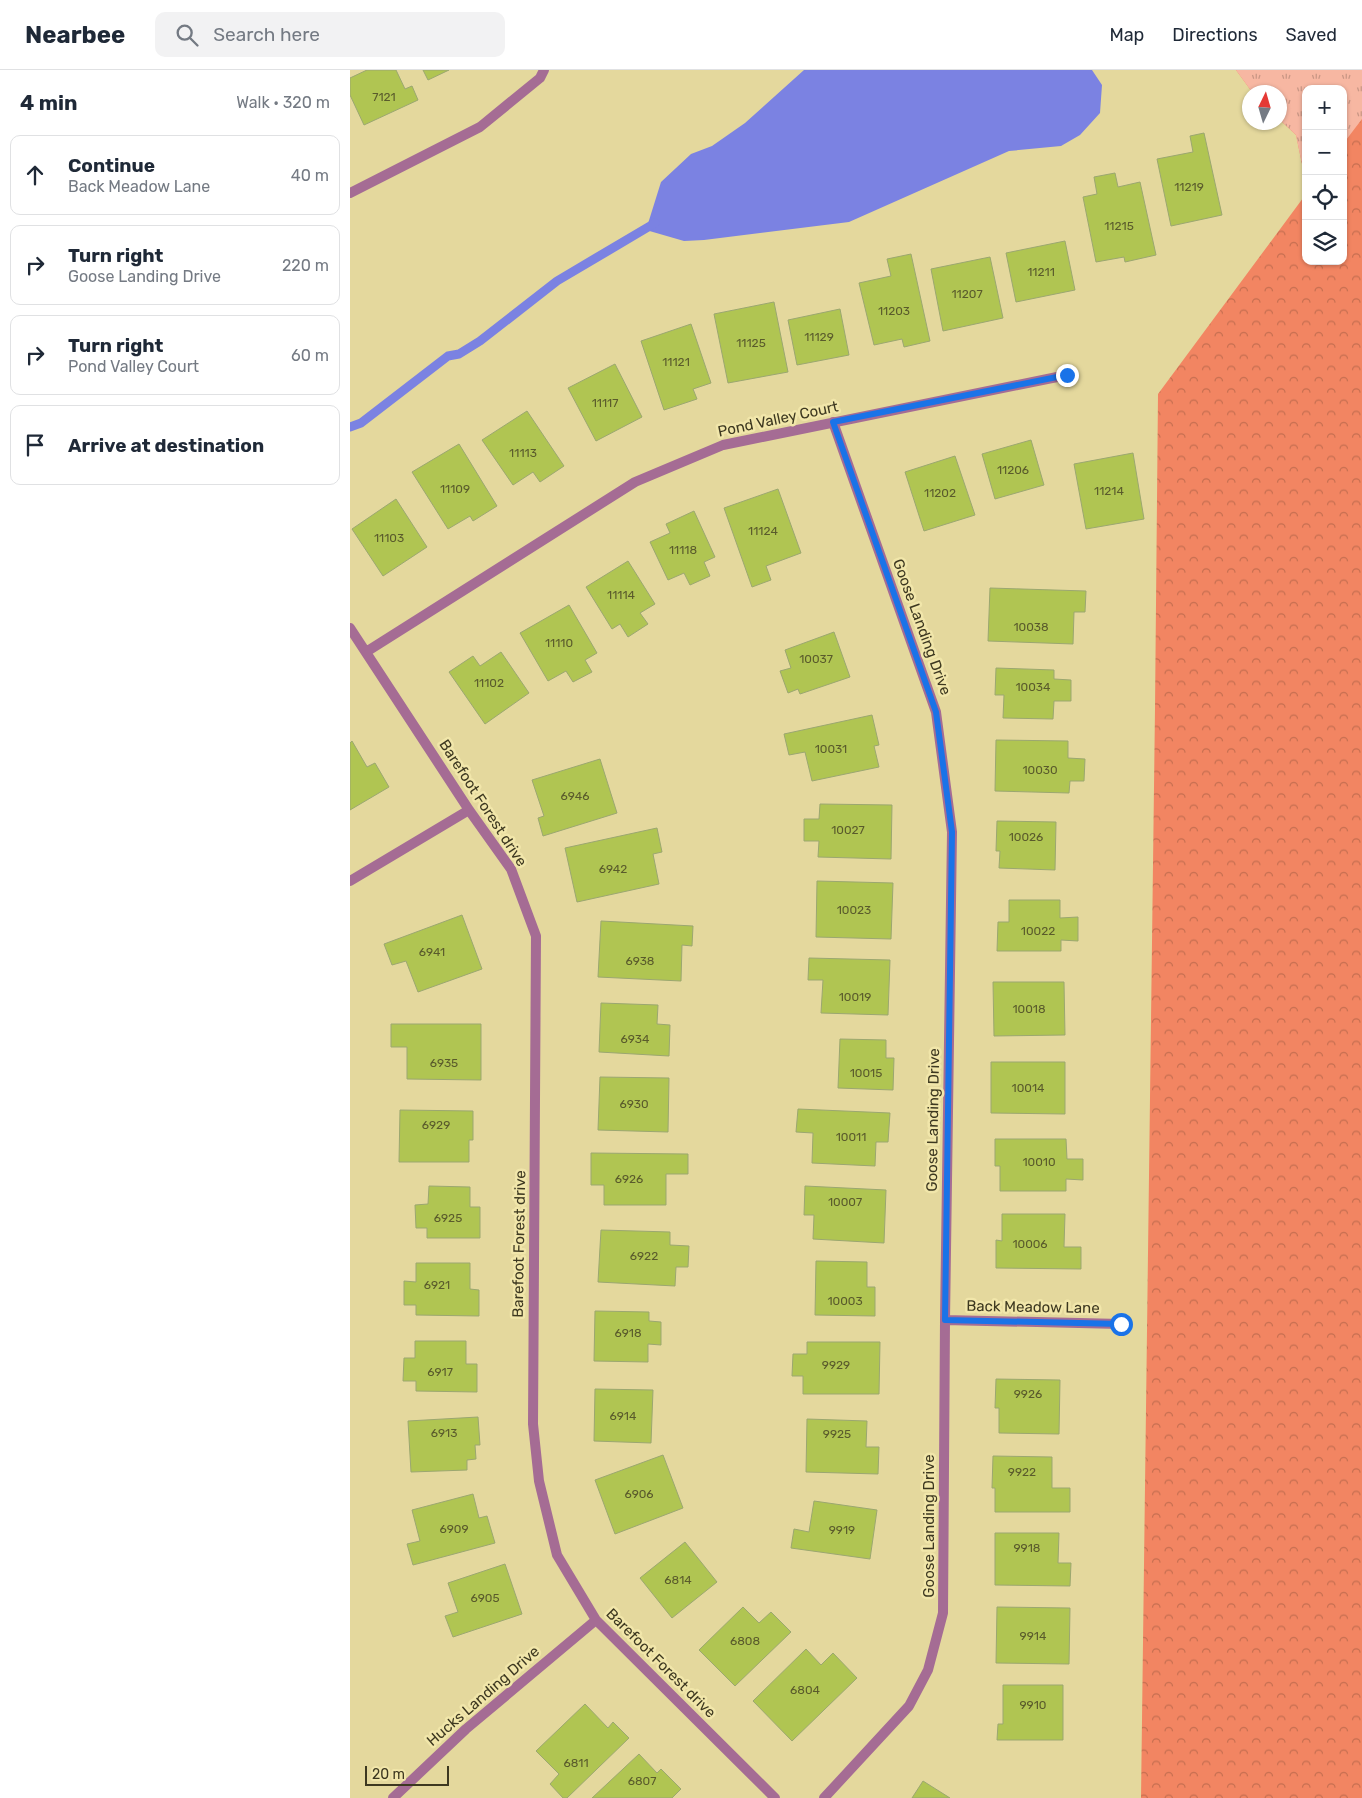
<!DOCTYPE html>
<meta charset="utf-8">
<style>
:root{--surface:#fff;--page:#f2f2f3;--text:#1f2937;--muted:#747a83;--line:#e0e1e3}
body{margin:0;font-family:Rubik,sans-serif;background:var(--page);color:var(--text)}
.controls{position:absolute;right:15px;top:15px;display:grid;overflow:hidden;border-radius:10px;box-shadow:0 1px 4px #0004}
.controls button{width:45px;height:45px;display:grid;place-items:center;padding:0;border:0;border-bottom:1px solid var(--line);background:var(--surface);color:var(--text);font:25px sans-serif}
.compass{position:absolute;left:892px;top:15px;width:45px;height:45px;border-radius:50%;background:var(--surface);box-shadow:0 1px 4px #0004;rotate:5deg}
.scale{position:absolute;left:15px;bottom:12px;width:84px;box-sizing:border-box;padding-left:5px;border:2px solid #3d3820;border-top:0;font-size:14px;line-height:18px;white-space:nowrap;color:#3d3820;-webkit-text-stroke:4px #f1e6aa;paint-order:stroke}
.stop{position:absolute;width:15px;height:15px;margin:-11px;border:4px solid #1a73e8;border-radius:50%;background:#fff}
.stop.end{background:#1a73e8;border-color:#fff;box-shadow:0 1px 5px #0008}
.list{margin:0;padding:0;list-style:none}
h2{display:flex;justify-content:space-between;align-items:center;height:65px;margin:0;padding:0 20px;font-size:21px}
h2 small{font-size:16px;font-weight:400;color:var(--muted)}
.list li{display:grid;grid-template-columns:32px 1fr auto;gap:15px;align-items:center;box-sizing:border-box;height:80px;margin:0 10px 10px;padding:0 10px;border:1px solid var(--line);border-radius:10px}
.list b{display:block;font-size:19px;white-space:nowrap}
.list p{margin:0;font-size:16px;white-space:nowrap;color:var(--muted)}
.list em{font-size:16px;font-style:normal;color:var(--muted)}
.icon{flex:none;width:28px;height:28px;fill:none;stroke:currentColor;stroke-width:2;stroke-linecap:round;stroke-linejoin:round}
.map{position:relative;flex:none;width:1012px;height:1728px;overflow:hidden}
header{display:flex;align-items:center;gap:30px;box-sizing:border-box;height:70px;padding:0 25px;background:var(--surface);border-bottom:1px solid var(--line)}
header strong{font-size:24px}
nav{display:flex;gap:28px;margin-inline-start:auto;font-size:18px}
.search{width:350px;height:45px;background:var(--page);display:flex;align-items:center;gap:12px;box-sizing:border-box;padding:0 18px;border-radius:10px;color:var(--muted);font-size:19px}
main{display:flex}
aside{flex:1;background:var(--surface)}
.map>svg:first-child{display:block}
</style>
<header>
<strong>Nearbee</strong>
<div class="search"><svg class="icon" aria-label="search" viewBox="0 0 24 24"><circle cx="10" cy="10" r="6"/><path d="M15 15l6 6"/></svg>Search here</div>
<nav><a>Map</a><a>Directions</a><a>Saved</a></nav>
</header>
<main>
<aside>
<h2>4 min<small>Walk · 320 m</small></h2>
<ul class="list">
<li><svg class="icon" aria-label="ahead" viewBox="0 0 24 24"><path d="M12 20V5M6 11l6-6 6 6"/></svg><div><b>Continue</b><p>Back Meadow Lane</p></div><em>40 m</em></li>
<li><svg class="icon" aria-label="right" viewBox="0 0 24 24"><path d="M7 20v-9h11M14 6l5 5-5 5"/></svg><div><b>Turn right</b><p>Goose Landing Drive</p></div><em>220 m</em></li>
<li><svg class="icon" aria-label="right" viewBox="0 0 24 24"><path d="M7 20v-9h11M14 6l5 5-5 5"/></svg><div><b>Turn right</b><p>Pond Valley Court</p></div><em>60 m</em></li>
<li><svg class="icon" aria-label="arrive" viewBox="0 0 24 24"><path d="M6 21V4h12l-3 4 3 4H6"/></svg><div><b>Arrive at destination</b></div></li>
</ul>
</aside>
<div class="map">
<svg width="1012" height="1728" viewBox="0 0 1012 1728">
<defs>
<pattern id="forest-crowns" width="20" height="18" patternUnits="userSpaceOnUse" patternTransform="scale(1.25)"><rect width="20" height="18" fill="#f28562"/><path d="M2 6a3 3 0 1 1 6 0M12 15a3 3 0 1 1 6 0" fill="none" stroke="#c56e50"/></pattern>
<pattern id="park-tufts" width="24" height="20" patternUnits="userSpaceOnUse" patternTransform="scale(1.25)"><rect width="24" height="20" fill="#f7b7a2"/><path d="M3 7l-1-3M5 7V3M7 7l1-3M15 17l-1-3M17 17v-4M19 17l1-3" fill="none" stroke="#c99684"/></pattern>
</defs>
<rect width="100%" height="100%" fill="#e4d89d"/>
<path fill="url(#forest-crowns)" d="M886 0H1012V1728H791L805 639 808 324 956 124V191H993V19H956V113L946 65 930 50 929 22H902Z"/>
<path fill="url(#park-tufts)" d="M886 0H1012V49L993 74V19H956V113L946 65 930 50 929 22H902Z"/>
<path fill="#7b82e2" d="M454 0H742L752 15 750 43 730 65 711 76 659 81 499 152 354 170 334 171 296 160 311 112 341 84 362 76 395 53Z"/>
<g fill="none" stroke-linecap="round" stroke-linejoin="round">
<path stroke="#7b82e2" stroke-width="9" d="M0 357 11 353 98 286 109 284 130 271 207 211 305 153"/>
</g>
<path fill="#b0c552" stroke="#9ba770" d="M17 0H46L55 19 62 16 68 30 14 55 0 25V8Z
M73 0H99L78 10Z
M854 63 872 145 821 156 807 89 843 82 840 66Z
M765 103 768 117 790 112 806 185 775 192 774 187 746 192 733 127 747 124 744 107Z
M715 171 725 220 666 232 656 183Z
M561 184 580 271 554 277 552 269 524 275 509 213 541 206 537 189Z
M640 187 653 248 593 261 581 199Z
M424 232 438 302 378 313 364 244Z
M490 239 499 285 447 295 438 250Z
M341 254 361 313 343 319 347 329 314 340 291 271Z
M265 294 292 347 246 371 218 318Z
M177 341 214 396 190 412 183 402 163 415 132 370Z
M681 370 694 415 645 429 632 384Z
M109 374 147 436 123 451 120 446 98 459 62 402Z
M783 383 794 449 736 459 724 394Z
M605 386 625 445 574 461 555 402Z
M428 419 451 483 416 496 421 510 402 517 374 438Z
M46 429 77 477 33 506 2 459Z
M344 441 365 487 354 492 360 506 340 515 334 503 318 510 300 472 320 463 316 454Z
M278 491 305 534 290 543 298 554 278 567 270 554 262 559 236 517Z
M640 518 736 521 735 542H724L723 574 638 571Z
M219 535 247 583 235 590 242 602 223 612 216 601 198 611 170 563Z
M484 562 500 607 450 624 448 619 438 623 430 601 441 598 435 580Z
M151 582 179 623 135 654 99 602 123 586 130 596Z
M646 598 704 600V609L721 610V631H704L703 649 653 648 654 625H645Z
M522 645 529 675 524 676 529 697 462 711 455 682 439 685 434 664Z
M646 670 718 671V688L735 689 734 711H720L719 723 645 721Z
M2 671 17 697 25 693 39 717 0 740V673Z
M250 689 267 743 193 766 188 748 194 746 182 710Z
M470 734 542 735 541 789 468 787 469 771H454V749H469Z
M647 751 706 752 705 800 649 798 650 781H646Z
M307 758 312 782 303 784 309 814 227 832 215 778Z
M467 811 543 813 541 869 466 867Z
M659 830H710V848L728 847V871L711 870V881H647L648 852H659Z
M112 845 132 899 68 922 56 891 42 895 34 874Z
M251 851 343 856 342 876 332 875 331 911 248 907Z
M459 888 540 890 538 945 471 943 473 910H458Z
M643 912H714L715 965 644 966Z
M251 933 308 935 307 954 320 955 319 986 249 982Z
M41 954H131V1010L57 1009V977H41Z
M490 969 536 970V988H544L543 1020 488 1018Z
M641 992H715V1044L641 1043Z
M250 1007 319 1008 318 1062 248 1060Z
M448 1039 540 1043 538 1072H526L525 1096 462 1093 463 1063 446 1062Z
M50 1040 123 1041V1070H119V1092H49Z
M645 1069H716L717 1089H733V1110L716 1109V1121H650V1096H645Z
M241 1083 338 1084V1104H316V1135H254V1115H241Z
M79 1116 120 1117V1137H130V1168H77V1158H66L65 1135 78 1134Z
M455 1116 536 1120 534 1173 463 1169 464 1145H454Z
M652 1144H715L714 1177H731V1199L646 1198V1170L652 1171Z
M251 1160 320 1162V1175L339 1176 338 1197H326L325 1216 248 1212Z
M466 1191 517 1192V1217H525V1246L465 1245Z
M66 1193H120V1219L129 1220V1246L66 1245V1235H54V1211L66 1212Z
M245 1241 299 1242V1251L311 1252V1275L298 1274V1292L244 1291Z
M65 1271H116V1294H127V1322L66 1321V1311H53L54 1288H65Z
M457 1272H530L529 1324H453V1306H442L443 1284H457Z
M646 1309 710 1310 709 1364 649 1363V1338H645Z
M245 1319 303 1320 301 1373 244 1371Z
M128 1347 130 1375H125L126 1389 117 1390V1400L61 1402 58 1351Z
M457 1349 517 1351 516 1377H529L528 1404 456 1402Z
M313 1385 333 1438 265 1464 245 1410Z
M643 1386 702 1387V1418H720V1442H645V1418H642Z
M123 1424 129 1448 137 1446 145 1473 63 1495 57 1474 70 1471 62 1440Z
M464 1431 527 1440 520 1489 441 1478 444 1459 459 1462Z
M645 1463H709L708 1493H721L720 1516 645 1515Z
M335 1472 367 1512 322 1548 290 1508Z
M155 1494 172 1544 103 1567 95 1546 108 1542 98 1513Z
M393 1537 409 1553 421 1542 441 1562 385 1616 349 1580Z
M647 1537 720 1538 719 1594 646 1593Z
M456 1579 471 1595 483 1583 507 1608 442 1671 403 1631Z
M653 1615H713V1670H647L648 1654H653Z
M235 1634 258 1658 263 1652 279 1668 217 1728H213L200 1714 209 1704 186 1681Z
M289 1684 307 1703 311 1699 331 1719 322 1728H242Z
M573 1711 600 1728H562Z"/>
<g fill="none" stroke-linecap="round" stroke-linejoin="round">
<path stroke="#a56c94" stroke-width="10" d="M0 123 130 57 190 8 194 0
M0 558 119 740 161 799 186 866 183 1354 189 1411 207 1485 246 1550 425 1728
M16 582 285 412 373 375 717 305
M0 811 119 740
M595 1250 771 1254
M43 1728 116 1659 246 1550
M474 1728 559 1636 578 1600 593 1543 595 1250 602 762 586 642 483 352"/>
</g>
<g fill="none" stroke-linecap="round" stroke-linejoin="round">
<path stroke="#1a73e8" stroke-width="6" d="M717 305 483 352 586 642 602 762 595 1250 771 1254"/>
</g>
<g text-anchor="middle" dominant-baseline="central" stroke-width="5" stroke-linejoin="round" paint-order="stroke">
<g font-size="12" fill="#5a5b2c">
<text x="34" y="27">7121</text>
<text x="839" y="117">11219</text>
<text x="769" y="156">11215</text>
<text x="691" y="202">11211</text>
<text x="617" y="224">11207</text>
<text x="544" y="241">11203</text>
<text x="469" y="267">11129</text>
<text x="401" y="273">11125</text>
<text x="326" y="292">11121</text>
<text x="255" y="333">11117</text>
<text x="173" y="383">11113</text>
<text x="663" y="400">11206</text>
<text x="105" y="419">11109</text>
<text x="759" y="421">11214</text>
<text x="590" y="423">11202</text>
<text x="413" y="461">11124</text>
<text x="39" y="468">11103</text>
<text x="333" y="480">11118</text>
<text x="271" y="525">11114</text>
<text x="681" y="557">10038</text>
<text x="209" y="573">11110</text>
<text x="466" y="589">10037</text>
<text x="139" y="613">11102</text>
<text x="683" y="617">10034</text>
<text x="481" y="679">10031</text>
<text x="690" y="700">10030</text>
<text x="225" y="726">6946</text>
<text x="498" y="760">10027</text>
<text x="676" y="767">10026</text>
<text x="263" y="799">6942</text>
<text x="504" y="840">10023</text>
<text x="688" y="861">10022</text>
<text x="82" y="882">6941</text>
<text x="290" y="891">6938</text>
<text x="505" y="927">10019</text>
<text x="679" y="939">10018</text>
<text x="285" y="969">6934</text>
<text x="94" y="993">6935</text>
<text x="516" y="1003">10015</text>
<text x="678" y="1018">10014</text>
<text x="284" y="1034">6930</text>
<text x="86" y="1055">6929</text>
<text x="501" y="1067">10011</text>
<text x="689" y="1092">10010</text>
<text x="279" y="1109">6926</text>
<text x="495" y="1132">10007</text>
<text x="98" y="1148">6925</text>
<text x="680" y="1174">10006</text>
<text x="294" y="1186">6922</text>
<text x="87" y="1215">6921</text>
<text x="495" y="1231">10003</text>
<text x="278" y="1263">6918</text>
<text x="486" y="1295">9929</text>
<text x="90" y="1302">6917</text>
<text x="678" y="1324">9926</text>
<text x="273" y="1346">6914</text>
<text x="94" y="1363">6913</text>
<text x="487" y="1364">9925</text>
<text x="672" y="1402">9922</text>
<text x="289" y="1424">6906</text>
<text x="104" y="1459">6909</text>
<text x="492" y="1460">9919</text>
<text x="677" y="1478">9918</text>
<text x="328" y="1510">6814</text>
<text x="135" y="1528">6905</text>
<text x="683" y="1566">9914</text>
<text x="395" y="1571">6808</text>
<text x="455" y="1620">6804</text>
<text x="683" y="1635">9910</text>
<text x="226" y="1693">6811</text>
<text x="292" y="1711">6807</text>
</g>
<g font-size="15" fill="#3d3820" stroke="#f1e6aa">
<text transform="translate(428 349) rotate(-12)">Pond Valley Court</text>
<text transform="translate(572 557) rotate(70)">Goose Landing Drive</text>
<text transform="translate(133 733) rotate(57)">Barefoot Forest drive</text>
<text transform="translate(583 1050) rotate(-89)">Goose Landing Drive</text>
<text transform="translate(169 1174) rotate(-89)">Barefoot Forest drive</text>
<text transform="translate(683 1237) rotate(1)">Back Meadow Lane</text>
<text transform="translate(579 1456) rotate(-90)">Goose Landing Drive</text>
<text transform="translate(311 1593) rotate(45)">Barefoot Forest drive</text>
<text transform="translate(133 1626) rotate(-41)">Hucks Landing Drive</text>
</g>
</g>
</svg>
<div class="controls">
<button>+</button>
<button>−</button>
<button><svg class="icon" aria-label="locate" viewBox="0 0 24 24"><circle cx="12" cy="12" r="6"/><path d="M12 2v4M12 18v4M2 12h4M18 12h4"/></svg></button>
<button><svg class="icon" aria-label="layers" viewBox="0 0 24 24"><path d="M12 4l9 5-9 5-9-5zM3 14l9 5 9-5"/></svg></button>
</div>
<svg class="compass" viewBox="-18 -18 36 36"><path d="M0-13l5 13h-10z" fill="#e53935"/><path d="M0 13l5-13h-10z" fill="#747a83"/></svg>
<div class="scale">20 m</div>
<div class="stop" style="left:771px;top:1254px"></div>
<div class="stop end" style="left:717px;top:305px"></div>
</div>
</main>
